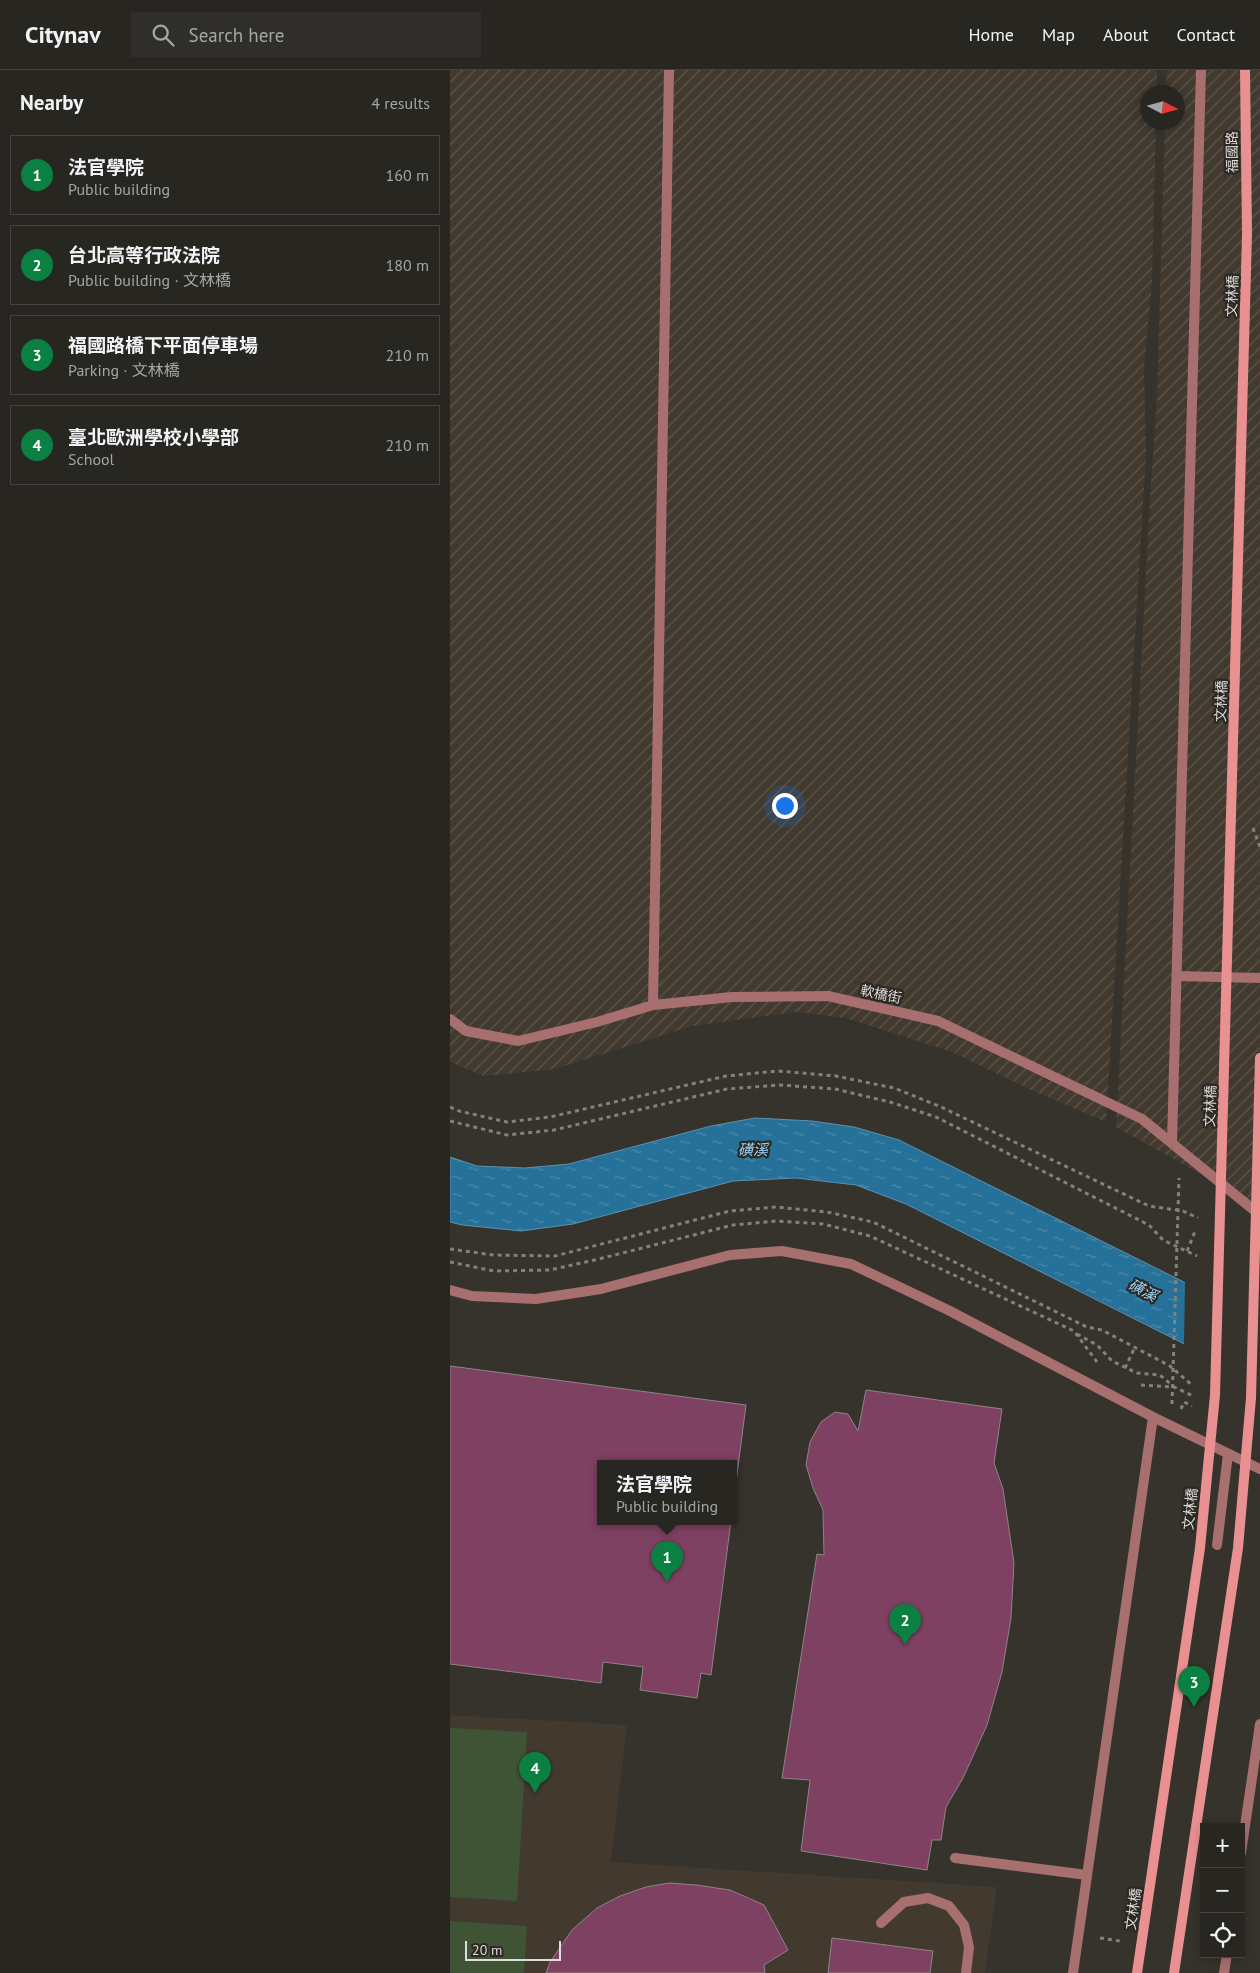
<!DOCTYPE html>
<meta charset="utf-8">
<style>
:root{--surface:#282621;--page:#302e2a;--text:#f1f3f6;--muted:#a5a5a5;--line:#44433f;--accent:#0b8043}
body{margin:0;font-family:"PT Sans","Noto Sans TC",sans-serif;background:var(--page);color:var(--text)}
.controls{position:absolute;right:15px;bottom:15px;display:grid;overflow:hidden;border-radius:0px;box-shadow:0 2px 12px #0003}
.controls button{width:45px;height:45px;display:grid;place-items:center;padding:0;border:0;border-bottom:1px solid var(--line);background:var(--surface);color:var(--text);font:25px sans-serif}
.compass{position:absolute;left:690px;top:15px;width:45px;height:45px;border-radius:50%;background:var(--surface);box-shadow:0 2px 12px #0003;rotate:96deg}
.scale{position:absolute;left:15px;bottom:12px;width:96px;box-sizing:border-box;padding-left:5px;border:2px solid #dfdcd9;border-top:0;font-size:14px;line-height:18px;white-space:nowrap;color:#dfdcd9;-webkit-text-stroke:4px #2c2823;paint-order:stroke}
.you{position:absolute;left:334px;top:735px;width:18px;height:18px;margin:-12px;border:4px solid #fff;border-radius:50%;background:#1a73e8;box-shadow:0 0 0 8px #1a73e833}
.badge{display:grid;place-items:center;width:32px;height:32px;border-radius:50%;background:var(--accent);color:#fff;font-size:16px;font-weight:700}
.pin{position:absolute;translate:-50% -41px;filter:drop-shadow(0 1px 2px #0008)}
.pin::after{content:'';position:absolute;top:26px;width:18px;height:15px;background:inherit;clip-path:polygon(0 0,100% 0,50% 100%)}
.popup{position:absolute;left:147px;top:1390px;width:140px;height:65px;box-sizing:border-box;display:grid;place-content:center;border-radius:0px;background:var(--surface);filter:drop-shadow(0 1px 4px #0005);font-size:16px;white-space:nowrap;color:var(--muted)}
.popup b{font-size:19px;color:var(--text)}
.popup::after{content:'';position:absolute;left:50%;top:100%;margin-left:-10px;border:10px solid transparent;border-top-color:var(--surface)}
.list{margin:0;padding:0;list-style:none}
h2{display:flex;justify-content:space-between;align-items:center;height:65px;margin:0;padding:0 20px;font-size:21px}
h2 small{font-size:16px;font-weight:400;color:var(--muted)}
.list li{display:grid;grid-template-columns:32px 1fr auto;gap:15px;align-items:center;box-sizing:border-box;height:80px;margin:0 10px 10px;padding:0 10px;border:1px solid var(--line);border-radius:0px}
.list b{display:block;font-size:19px;white-space:nowrap}
.list p{margin:0;font-size:16px;white-space:nowrap;color:var(--muted)}
.list em{font-size:16px;font-style:normal;color:var(--muted)}
.icon{flex:none;width:28px;height:28px;fill:none;stroke:currentColor;stroke-width:2;stroke-linecap:round;stroke-linejoin:round}
.map{position:relative;flex:none;width:810px;height:1903px;overflow:hidden}
header{display:flex;align-items:center;gap:30px;box-sizing:border-box;height:70px;padding:0 25px;background:var(--surface);border-bottom:1px solid var(--line)}
header strong{font-size:24px}
nav{display:flex;gap:28px;margin-inline-start:auto;font-size:18px}
.search{width:350px;height:45px;background:var(--page);display:flex;align-items:center;gap:12px;box-sizing:border-box;padding:0 18px;border-radius:0px;color:var(--muted);font-size:19px}
main{display:flex}
aside{flex:1;background:var(--surface)}
.map>svg:first-child{display:block}
</style>
<header>
<strong>Citynav</strong>
<div class="search"><svg class="icon" aria-label="search" viewBox="0 0 24 24"><circle cx="10" cy="10" r="6"/><path d="M15 15l6 6"/></svg>Search here</div>
<nav><a>Home</a><a>Map</a><a>About</a><a>Contact</a></nav>
</header>
<main>
<aside>
<h2>Nearby<small>4 results</small></h2>
<ul class="list">
<li><span class="badge">1</span><div><b>法官學院</b><p>Public building</p></div><em>160 m</em></li>
<li><span class="badge">2</span><div><b>台北高等行政法院</b><p>Public building · 文林橋</p></div><em>180 m</em></li>
<li><span class="badge">3</span><div><b>福國路橋下平面停車場</b><p>Parking · 文林橋</p></div><em>210 m</em></li>
<li><span class="badge">4</span><div><b>臺北歐洲學校小學部</b><p>School</p></div><em>210 m</em></li>
</ul>
</aside>
<div class="map">
<svg width="810" height="1903" viewBox="0 0 810 1903">
<defs>
<pattern id="industrial-furrows" width="10" height="10" patternUnits="userSpaceOnUse" patternTransform="scale(1.25)"><rect width="10" height="10" fill="#423a2f"/><path d="M-1 1l2-2M0 10L10 0M9 11l2-2" fill="none" stroke="#5d564d"/></pattern>
<pattern id="water-ripples" width="26" height="14" patternUnits="userSpaceOnUse" patternTransform="scale(1.25)"><rect width="26" height="14" fill="#257199"/><path d="M2 4q2-2 4 0t4 0M15 11q2-2 4 0t4 0" fill="none" stroke="#4f8bab"/></pattern>
</defs>
<rect width="100%" height="100%" fill="#36322c"/>
<path fill="url(#industrial-furrows)" d="M0 0H707V22H698V52L706 53 702 212 694 297 696 383 656 1052 579 1019 502 982 396 948 346 942 242 956 105 999 34 1006 0 992Z
M717 0H810V1137L666 1057 700 429 707 326 715 53 728 52V22H716Z"/>
<path fill="#423a2f" d="M0 1645 177 1655 161 1792 547 1817 535 1903H0Z"/>
<path fill="#3f5434" d="M0 1658 77 1662 67 1831 0 1827Z
M0 1851 77 1856 74 1903H0Z"/>
<path fill="url(#water-ripples)" stroke="#5d91ac" d="M305 1048 362 1051 404 1057 449 1070 810 1250V1312L456 1134 406 1115 346 1108 283 1111 123 1154 71 1161 12 1155 0 1152V1087L27 1096 75 1098 119 1094 261 1056Z"/>
<path fill="#36322c" d="M735 1210 810 1247V1315L734 1276Z"/>
<path fill="#7f4162" stroke="#8d8488" d="M0 1296 296 1335 283 1435V1393H151V1451H281L261 1605 251 1603 247 1628 190 1620 193 1597 153 1592 151 1613 0 1594Z
M416 1320 552 1339 544 1393 553 1419 564 1493 561 1548 552 1602 537 1655 513 1708 496 1737 491 1770H482L477 1800 351 1781 360 1710 332 1708 367 1484 374 1485 373 1440 363 1418 356 1395 360 1372 371 1352 385 1342 398 1344 408 1361Z
M219 1813 246 1815 280 1820 314 1835 338 1880 314 1895 315 1903H96L100 1892 122 1860 147 1838 170 1826 196 1817Z
M382 1868 483 1881 480 1903H378Z"/>
<g fill="none" stroke-linecap="round" stroke-linejoin="round">
<path stroke="#84807c" stroke-width="3" stroke-dasharray="4 4" stroke-linecap="butt" d="M803 758 810 777
M0 1037 9 1041 57 1052 100 1047 276 1006 328 1001 386 1006 444 1018 491 1037 699 1136 733 1141 748 1148
M0 1051 57 1065 104 1060 277 1019 330 1015 385 1019 440 1032 486 1047 699 1155 713 1170 747 1186
M0 1179 43 1185 105 1186 280 1141 326 1137 377 1142 423 1152 637 1257 652 1260 720 1296 743 1316
M737 1181 746 1159
M0 1192 44 1201 100 1200 149 1189 283 1155 326 1151 373 1154 420 1166 624 1261 647 1292
M627 1264 647 1275 662 1291 687 1303 710 1305 724 1317
M675 1298 685 1277
M691 1315 724 1317 743 1326
M722 1334 729 1108
M731 1339 734 1332 742 1336
M650 1868 670 1871"/>
<path stroke="#a7706f" stroke-width="10" d="M767 1475 778 1384
M505 1788 637 1805
M431 1853 454 1832 478 1828 499 1836 514 1855 519 1877 516 1903"/>
<path stroke="#a7706f" stroke-width="10" d="M727 906 810 908
M203 935 219 0
M0 949 16 961 68 971 147 952 203 935 282 927 378 926 488 951 692 1049 810 1145
M722 1073 751 0
M0 1220 22 1226 86 1229 151 1219 280 1185 332 1181 401 1194 498 1240 703 1347 810 1399
M791 1783 810 1654
M623 1903 703 1347
M774 1903 777 1884"/>
<path stroke="#e99190" stroke-width="10" d="M687 1903 750 1478 765 1325 797 164 795 0
M724 1903 788 1478 801 1328 810 988"/>
</g>
<g text-anchor="middle" dominant-baseline="central" stroke-width="4.5" stroke-linejoin="round" paint-order="stroke">
<g font-size="14" fill="#dfdcd9" stroke="#2c2823">
<text transform="translate(782 82) rotate(-91)">福國路</text>
<text transform="translate(782 226) rotate(-88)">文林橋</text>
<text transform="translate(771 631) rotate(-88)">文林橋</text>
<text transform="translate(431 924) rotate(12)">軟橋街</text>
<text transform="translate(760 1036) rotate(-88)">文林橋</text>
<text transform="translate(740 1439) rotate(-84)">文林橋</text>
<text transform="translate(683 1839) rotate(-82)">文林橋</text>
</g>
<g font-size="15" font-style="italic" fill="#a0d8fb" stroke="#2c2823">
<text x="303" y="1079">磺溪</text>
<text transform="translate(693 1220) rotate(27)">磺溪</text>
</g>
</g>
</svg>
<div class="controls">
<button>+</button>
<button>−</button>
<button><svg class="icon" aria-label="locate" viewBox="0 0 24 24"><circle cx="12" cy="12" r="6"/><path d="M12 2v4M12 18v4M2 12h4M18 12h4"/></svg></button>
</div>
<svg class="compass" viewBox="-18 -18 36 36"><path d="M0-13l5 13h-10z" fill="#e53935"/><path d="M0 13l5-13h-10z" fill="#a5a5a5"/></svg>
<div class="scale">20 m</div>
<div class="you"></div>
<div class="pin badge" style="left:217px;top:1512px">1</div>
<div class="popup"><b>法官學院</b>Public building</div>
<div class="pin badge" style="left:455px;top:1575px">2</div>
<div class="pin badge" style="left:744px;top:1637px">3</div>
<div class="pin badge" style="left:85px;top:1723px">4</div>
</div>
</main>
